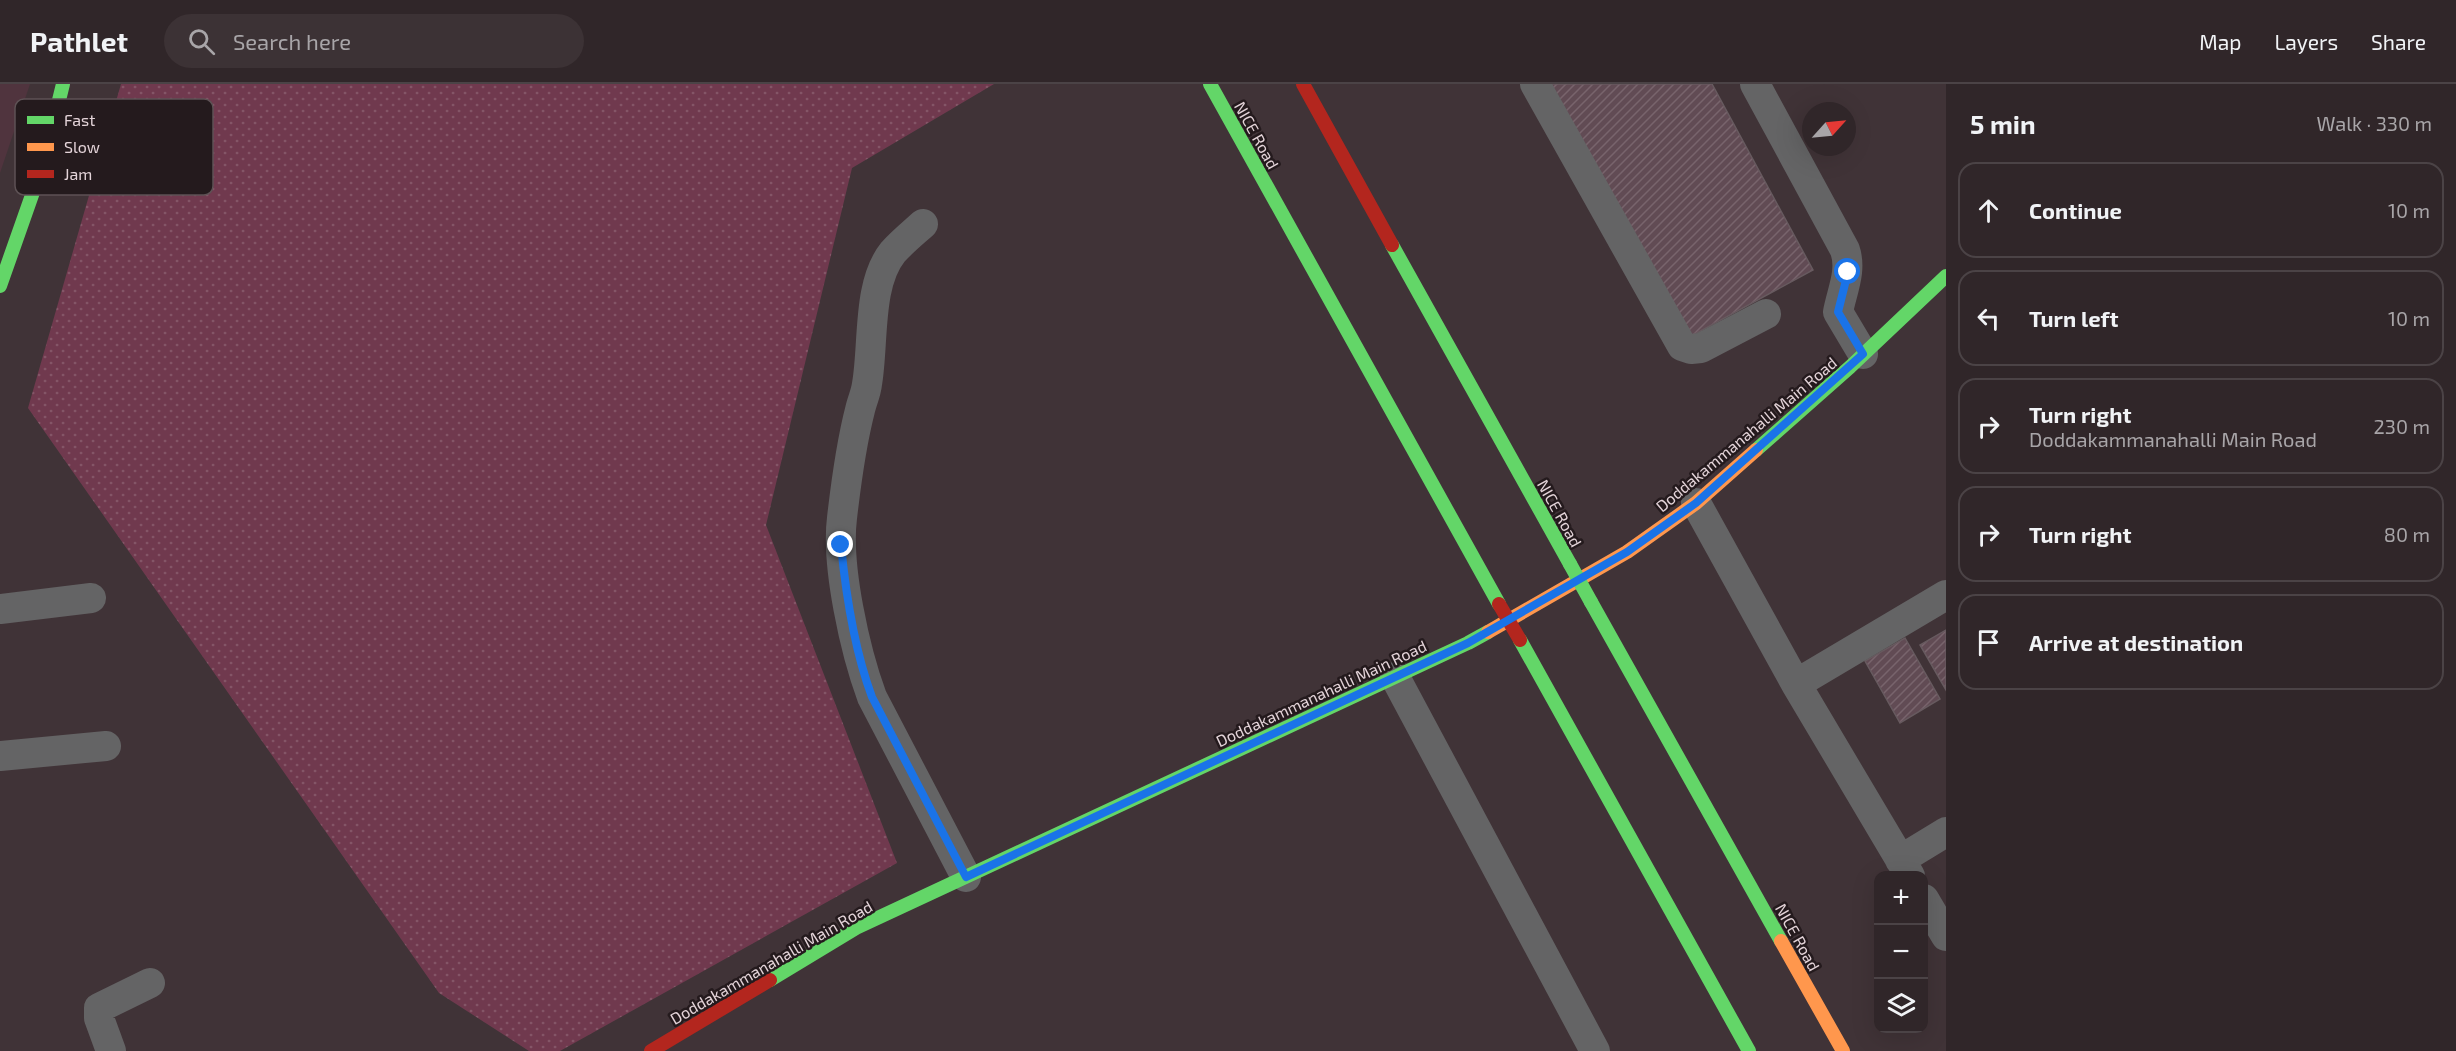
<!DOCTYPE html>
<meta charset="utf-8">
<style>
:root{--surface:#302629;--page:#3c3235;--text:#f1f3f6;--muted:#a8a5a8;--line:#4b4346}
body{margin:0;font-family:"Exo 2",sans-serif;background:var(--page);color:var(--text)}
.controls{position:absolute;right:18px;bottom:18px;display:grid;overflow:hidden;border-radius:12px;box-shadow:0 6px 24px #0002}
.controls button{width:54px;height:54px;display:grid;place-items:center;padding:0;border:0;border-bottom:2px solid var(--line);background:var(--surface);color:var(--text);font:30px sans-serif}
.compass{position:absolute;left:1802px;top:18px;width:54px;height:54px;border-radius:50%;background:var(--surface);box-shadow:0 6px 24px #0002;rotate:63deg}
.stop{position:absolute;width:18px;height:18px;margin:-14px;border:4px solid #1a73e8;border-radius:50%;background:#fff}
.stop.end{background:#1a73e8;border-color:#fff;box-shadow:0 2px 6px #0008}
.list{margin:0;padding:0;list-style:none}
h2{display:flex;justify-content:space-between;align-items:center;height:78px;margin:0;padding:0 24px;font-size:26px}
h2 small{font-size:20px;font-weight:400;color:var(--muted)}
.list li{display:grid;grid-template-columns:39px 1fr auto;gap:18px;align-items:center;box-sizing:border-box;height:96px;margin:0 12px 12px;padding:0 12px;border:2px solid var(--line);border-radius:18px}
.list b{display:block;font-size:22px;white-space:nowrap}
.list p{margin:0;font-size:20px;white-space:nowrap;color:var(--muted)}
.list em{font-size:20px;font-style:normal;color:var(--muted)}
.icon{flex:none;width:33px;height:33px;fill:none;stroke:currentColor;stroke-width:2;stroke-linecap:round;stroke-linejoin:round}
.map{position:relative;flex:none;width:1946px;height:967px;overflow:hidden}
header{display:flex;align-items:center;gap:36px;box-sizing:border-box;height:84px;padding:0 30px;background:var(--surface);border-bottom:2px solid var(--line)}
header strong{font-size:28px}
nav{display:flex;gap:33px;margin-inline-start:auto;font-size:21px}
.search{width:420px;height:54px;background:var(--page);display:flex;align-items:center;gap:15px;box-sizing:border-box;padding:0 21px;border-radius:33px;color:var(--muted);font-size:22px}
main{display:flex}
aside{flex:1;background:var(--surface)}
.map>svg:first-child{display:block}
</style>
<header>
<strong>Pathlet</strong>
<div class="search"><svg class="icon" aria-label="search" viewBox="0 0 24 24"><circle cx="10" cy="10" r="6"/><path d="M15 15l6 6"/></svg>Search here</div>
<nav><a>Map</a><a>Layers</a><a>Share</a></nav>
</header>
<main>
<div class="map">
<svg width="1946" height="967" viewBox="0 0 1946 967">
<defs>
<pattern id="grass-dots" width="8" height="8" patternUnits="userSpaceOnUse" patternTransform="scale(1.5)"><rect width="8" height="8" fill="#70394e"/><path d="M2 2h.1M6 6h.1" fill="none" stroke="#845567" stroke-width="1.8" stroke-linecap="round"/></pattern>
<pattern id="building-hatch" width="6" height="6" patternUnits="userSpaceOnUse" patternTransform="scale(1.5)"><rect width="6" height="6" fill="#614b54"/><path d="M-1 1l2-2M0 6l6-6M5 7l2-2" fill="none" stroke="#78646c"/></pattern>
</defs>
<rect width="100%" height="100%" fill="#403337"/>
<path fill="#50343e" d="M0 0H30L0 89Z"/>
<path fill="url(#grass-dots)" d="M121 0H994L852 84 766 441 897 779 560 967H529L439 909 28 324Z"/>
<path fill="url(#building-hatch)" stroke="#675a5f" stroke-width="1.5" d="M1546 0H1712L1813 186 1684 256Z
M1946 546V606L1920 561Z
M1905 554 1940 615 1900 639 1865 577Z"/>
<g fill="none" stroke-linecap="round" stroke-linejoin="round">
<path stroke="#646465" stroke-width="30" d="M1535 0 1682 262 1691 265 1701 264 1766 230
M1755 0 1845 166C1852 187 1842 207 1838 228L1863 270
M923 140C913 149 902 158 893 168 867 200 874 260 867 300 866 309 862 317 860 326 851 361 846 399 842 434 836 482 855 567 872 613L966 793
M1696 419 1796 600 1910 792
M0 525 91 514
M1395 593 1595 967
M1796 600 1946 511
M0 672 106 662
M1900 776 1946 748
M1924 815 1946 852
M111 967 99 934V924L150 899"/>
<path stroke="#63d668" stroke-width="14" d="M1210 0 1499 520
M1392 161 1570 480
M0 202 44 77 63 0
M1756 366 1850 283 1946 192
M1591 518 1781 857
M1520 556 1749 967
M770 896 856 844 1468 559 1488 548"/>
<path stroke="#ff974d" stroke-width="14" d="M1488 548 1627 468 1696 419 1756 366
M1781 857 1843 967"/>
<path stroke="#b3261e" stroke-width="14" d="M1303 0 1392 161
M651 967 770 896"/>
<path stroke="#63d668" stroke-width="14" d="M1570 480 1591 518"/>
<path stroke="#b3261e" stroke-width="14" d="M1499 520 1520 556"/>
</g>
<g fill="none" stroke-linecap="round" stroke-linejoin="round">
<path stroke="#1a73e8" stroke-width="8" d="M841 461C846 512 854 565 872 613L966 793 1468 559 1627 468 1696 419 1863 270 1838 228 1848 188"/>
</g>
<g text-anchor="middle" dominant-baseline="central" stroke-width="5" stroke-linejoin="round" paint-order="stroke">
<g font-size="16" fill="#e4d4d9" stroke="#241a1d">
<text transform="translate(1257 51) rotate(61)">NICE Road</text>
<text transform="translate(1746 350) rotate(-40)">Doddakammanahalli Main Road</text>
<text transform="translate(1560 429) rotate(61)">NICE Road</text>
<text transform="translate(1321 609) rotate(-25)">Doddakammanahalli Main Road</text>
<text transform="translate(1798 853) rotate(61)">NICE Road</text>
<text transform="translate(771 878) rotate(-30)">Doddakammanahalli Main Road</text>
</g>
</g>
<rect x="15" y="15" width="198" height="96" rx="9" fill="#241a1d" stroke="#5e5255" stroke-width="1.5"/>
<rect x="27" y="32" width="27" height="8" fill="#63d668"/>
<rect x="27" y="59" width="27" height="8" fill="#ff974d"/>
<rect x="27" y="86" width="27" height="8" fill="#b3261e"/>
<g font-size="16" fill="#e4d4d9">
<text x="64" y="42">Fast</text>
<text x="64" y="69">Slow</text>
<text x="64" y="96">Jam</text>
</g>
</svg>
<div class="controls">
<button>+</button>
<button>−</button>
<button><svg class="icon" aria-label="layers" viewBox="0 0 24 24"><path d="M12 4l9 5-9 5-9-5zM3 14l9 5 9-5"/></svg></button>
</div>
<svg class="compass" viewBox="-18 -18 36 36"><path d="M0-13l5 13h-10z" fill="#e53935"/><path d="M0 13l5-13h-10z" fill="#a8a5a8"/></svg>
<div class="stop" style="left:1848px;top:188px"></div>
<div class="stop end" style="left:841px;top:461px"></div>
</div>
<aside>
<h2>5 min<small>Walk · 330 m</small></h2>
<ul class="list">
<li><svg class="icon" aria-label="ahead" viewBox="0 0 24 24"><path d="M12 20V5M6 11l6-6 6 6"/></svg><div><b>Continue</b></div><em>10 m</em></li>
<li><svg class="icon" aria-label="left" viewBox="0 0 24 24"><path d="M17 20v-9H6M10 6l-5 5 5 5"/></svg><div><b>Turn left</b></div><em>10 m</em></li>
<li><svg class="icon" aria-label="right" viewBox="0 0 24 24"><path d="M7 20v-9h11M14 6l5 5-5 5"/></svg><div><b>Turn right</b><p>Doddakammanahalli Main Road</p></div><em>230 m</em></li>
<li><svg class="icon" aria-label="right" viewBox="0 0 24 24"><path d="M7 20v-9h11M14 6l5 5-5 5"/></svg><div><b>Turn right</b></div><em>80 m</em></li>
<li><svg class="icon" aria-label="arrive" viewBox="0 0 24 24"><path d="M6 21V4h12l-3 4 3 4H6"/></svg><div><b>Arrive at destination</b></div></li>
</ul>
</aside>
</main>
